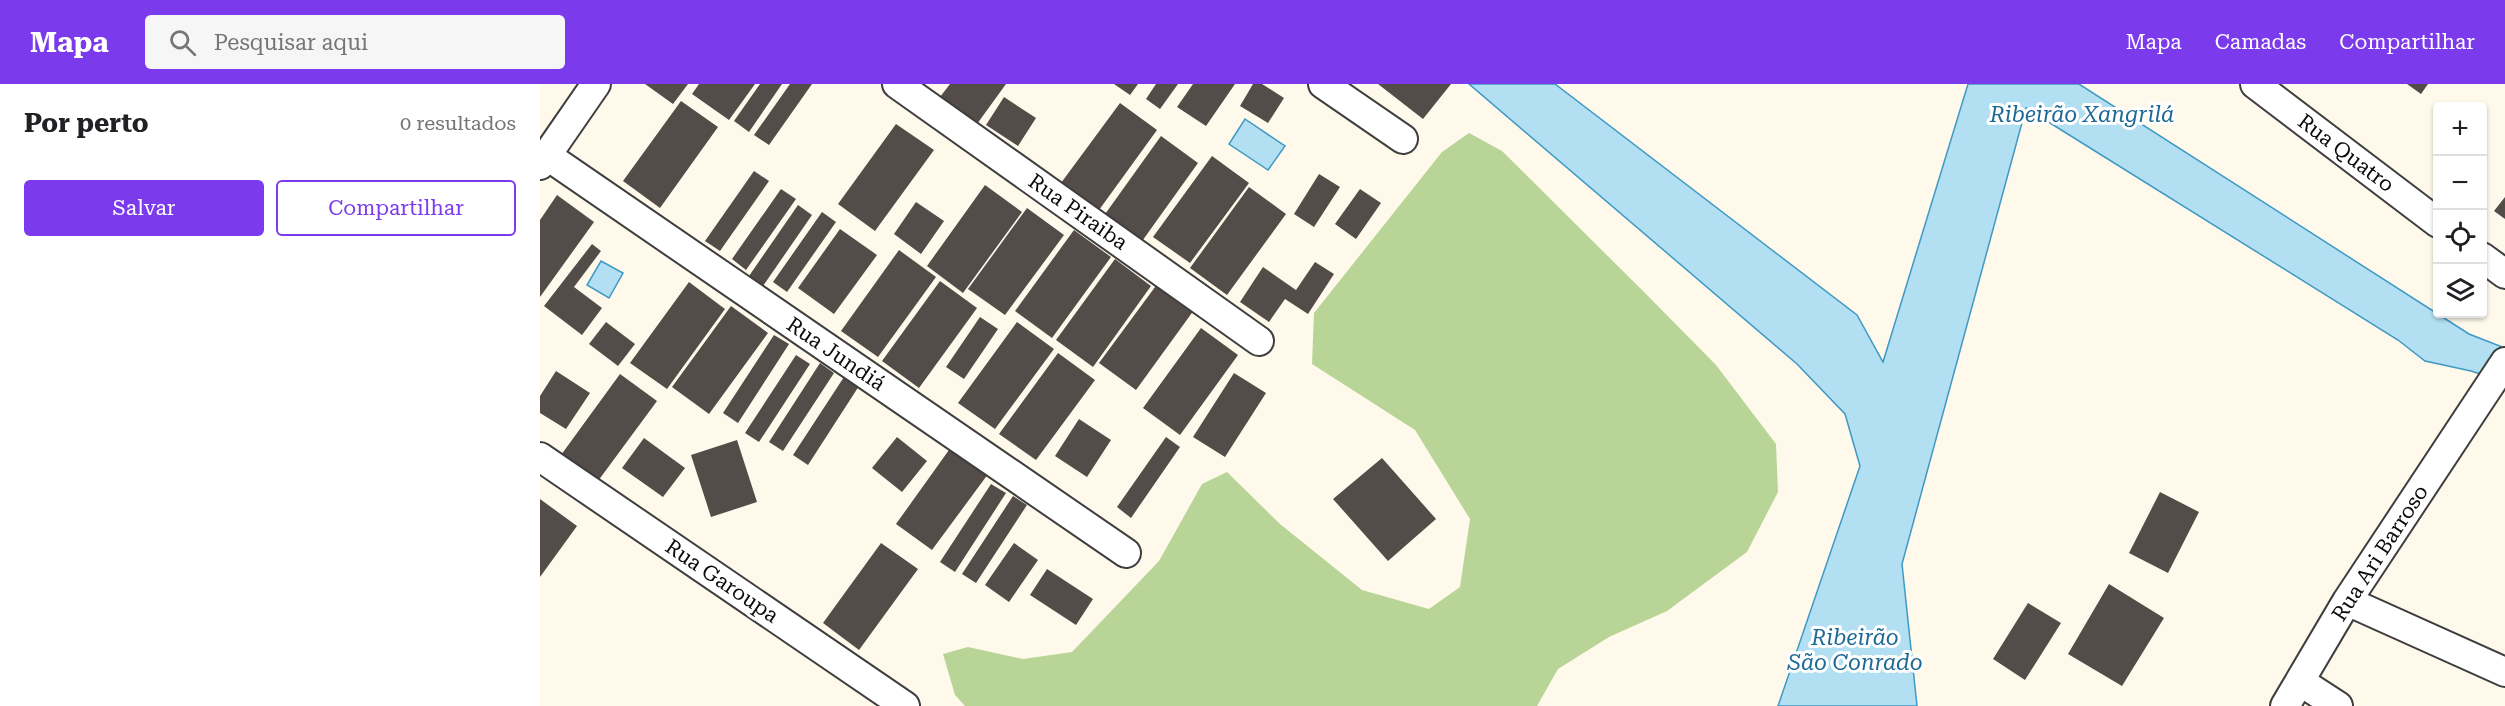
<!DOCTYPE html>
<html lang="pt">
<meta charset="utf-8">
<style>
:root{--surface:#fff;--page:#f6f6f6;--text:#202124;--muted:#757577;--line:#e0e0e0;--accent:#7c3aed}
body{margin:0;font-family:"Roboto Serif",serif;background:var(--page);color:var(--text)}
.controls{position:absolute;right:18px;top:18px;display:grid;overflow:hidden;border-radius:6px;box-shadow:0 2px 4px #0004}
.controls button{width:54px;height:54px;display:grid;place-items:center;padding:0;border:0;border-bottom:2px solid var(--line);background:var(--surface);color:var(--text);font:30px sans-serif}
.list{margin:0;padding:0;list-style:none}
h2{display:flex;justify-content:space-between;align-items:center;height:78px;margin:0;padding:0 24px;font-size:26px}
h2 small{font-size:20px;font-weight:400;color:var(--muted)}
.actions{display:flex;gap:12px;padding:18px 24px}
.actions a{flex:1;padding:14px 0;border:2px solid var(--accent);border-radius:6px;text-align:center;font-size:21px;color:var(--accent)}
.actions .main{background:var(--accent);color:#fff}
.icon{flex:none;width:33px;height:33px;fill:none;stroke:currentColor;stroke-width:2;stroke-linecap:round;stroke-linejoin:round}
.map{position:relative;flex:none;width:1965px;height:622px;overflow:hidden}
header{display:flex;align-items:center;gap:36px;box-sizing:border-box;height:84px;padding:0 30px;background:var(--accent);color:#fff}
header strong{font-size:28px}
nav{display:flex;gap:33px;margin-inline-start:auto;font-size:21px}
.search{width:420px;height:54px;background:var(--page);display:flex;align-items:center;gap:15px;box-sizing:border-box;padding:0 21px;border-radius:6px;color:var(--muted);font-size:22px}
main{display:flex}
aside{flex:1;background:var(--surface)}
.map>svg:first-child{display:block}
</style>
<header>
<strong>Mapa</strong>
<div class="search"><svg class="icon" aria-label="search" viewBox="0 0 24 24"><circle cx="10" cy="10" r="6"/><path d="M15 15l6 6"/></svg>Pesquisar aqui</div>
<nav><a>Mapa</a><a>Camadas</a><a>Compartilhar</a></nav>
</header>
<main>
<aside>
<h2>Por perto<small>0 resultados</small></h2>
<ul class="list">
</ul>
<div class="actions"><a class="main">Salvar</a><a>Compartilhar</a></div>
</aside>
<div class="map">
<svg width="1965" height="622" viewBox="0 0 1965 622">
<rect width="100%" height="100%" fill="#fef9ea"/>
<path fill="#b8d597" d="M929 49 962 67 1105 209 1176 281 1236 360 1238 408 1207 468 1127 527 1069 553 1018 585 997 622H425L415 611 403 570 428 563 483 575 532 568 619 477 662 400 687 388 740 440 822 506 889 525 920 503 930 435 875 346 772 280 774 229 902 68Z"/>
<path fill="#b2dff2" stroke="#3e99c5" stroke-width="1.5" d="M929 0H1015L1317 231 1343 278 1428 0H1539L1929 250 1965 264V298L1931 287 1885 277 1858 256 1486 24 1362 480 1377 622H1238L1320 382 1305 330 1257 280Z
M705 35 745 62 728 86 689 60Z
M61 177 83 189 69 214 47 201Z"/>
<path fill="#534c48" d="M105 0H148L133 20Z
M159 0H215L189 36 152 10Z
M220 0H242L209 48 194 37Z
M250 0H272L229 61 214 51Z
M410 0H466L437 40 400 13Z
M574 0H598L590 11Z
M616 0H638L620 25 606 15Z
M653 0H695L666 42 637 23Z
M713 0H722L744 14 728 39 700 22Z
M838 0H911L883 35Z
M1867 0H1888L1881 10Z
M464 13 496 34 478 62 446 41Z
M141 17 178 43 120 124 83 97Z
M580 19 617 46 559 126 521 99Z
M356 40 394 66 335 147 298 120Z
M621 52 658 79 600 160 563 133Z
M672 72 709 99 650 179 613 153Z
M214 87 229 97 180 167 165 157Z
M779 90 800 103 774 143 754 130Z
M445 101 482 128 423 209 387 182Z
M709 103 746 130 687 211 650 184Z
M241 105 256 115 206 186 192 175Z
M820 105 841 119 816 155 795 140Z
M17 111 54 138 0 213V136Z
M1965 113V135L1954 127Z
M376 118 404 137 381 170 354 150Z
M258 121 272 131 223 202 209 192Z
M487 124 524 151 465 231 428 205Z
M282 128 296 138 247 208 233 198Z
M300 145 337 171 294 230 258 204Z
M534 146 571 173 512 254 475 227Z
M52 160 61 167 34 203 62 224 42 251 4 222Z
M359 166 396 193 338 273 301 247Z
M575 175 611 202 553 283 516 256Z
M775 178 794 190 768 230 745 215 729 238 700 218 723 183 756 206Z
M400 197 437 224 379 304 342 277Z
M149 198 185 225 127 305 90 279Z
M618 199 654 226 596 306 559 279Z
M191 222 228 249 169 330 132 303Z
M440 233 458 245 424 295 406 283Z
M66 238 95 260 78 282 49 260Z
M477 238 514 265 455 345 418 319Z
M661 244 698 271 640 351 603 324Z
M234 251 249 260 198 339 183 329Z
M518 269 555 296 496 376 459 350Z
M256 271 270 280 219 358 205 349Z
M280 279 294 289 243 367 229 358Z
M16 287 50 309 26 345 0 329V312Z
M694 289 726 309 685 373 653 353Z
M80 290 117 317 58 397 21 371Z
M304 293 319 302 268 381 253 371Z
M539 335 571 356 547 393 515 372Z
M357 353 387 377 362 408 332 384Z
M626 353 640 363 591 434 577 423Z
M104 354 145 384 123 413 82 384Z
M197 356 217 418 171 433 151 371Z
M414 359 451 386 392 466 356 440Z
M842 374 896 435 848 477 793 415Z
M451 400 466 409 415 488 400 478Z
M1620 408 1659 428 1628 489 1589 469Z
M473 412 487 421 436 499 422 490Z
M0 415 37 442 0 493Z
M341 459 378 485 319 566 283 539Z
M474 459 498 476 469 518 445 501Z
M507 485 553 515 536 541 490 511Z
M1569 500 1624 534 1582 602 1528 570Z
M1488 519 1521 539 1485 596 1453 575Z"/>
<g fill="none" stroke-linecap="round" stroke-linejoin="round">
<g stroke="#3e3e3e" stroke-width="32">
<path id="street" d="M357 0 719 257
M783 0 863 55
M1715 0 1898 139
M6 71 586 469
M0 81 56 0
M1942 173 1965 190
M0 373 365 622
M1807 517 1965 588
M1761 598 1798 622
M1745 622 1807 517 1965 278"/>
</g>
<use href="#street" stroke="#fff" stroke-width="28"/>
</g>
<g text-anchor="middle" dominant-baseline="central" stroke-width="6" stroke-linejoin="round" paint-order="stroke">
<g font-size="21" fill="#0b0b0b" stroke="#fff">
<text transform="translate(1806 69) rotate(37)">Rua Quatro</text>
<text transform="translate(538 128) rotate(35)">Rua Piraiba</text>
<text transform="translate(296 270) rotate(34)">Rua Jundiá</text>
<text transform="translate(1840 469) rotate(-57)">Rua Ari Barroso</text>
<text transform="translate(182 497) rotate(34)">Rua Garoupa</text>
</g>
<g font-size="22" font-style="italic" fill="#1d6995" stroke="#fff">
<text x="1542" y="30">Ribeirão Xangrilá</text>
<text x="1315" y="553">Ribeirão<tspan x="1315" dy="25">São Conrado</tspan></text>
</g>
</g>
</svg>
<div class="controls">
<button>+</button>
<button>−</button>
<button><svg class="icon" aria-label="locate" viewBox="0 0 24 24"><circle cx="12" cy="12" r="6"/><path d="M12 2v4M12 18v4M2 12h4M18 12h4"/></svg></button>
<button><svg class="icon" aria-label="layers" viewBox="0 0 24 24"><path d="M12 4l9 5-9 5-9-5zM3 14l9 5 9-5"/></svg></button>
</div>
</div>
</main>
